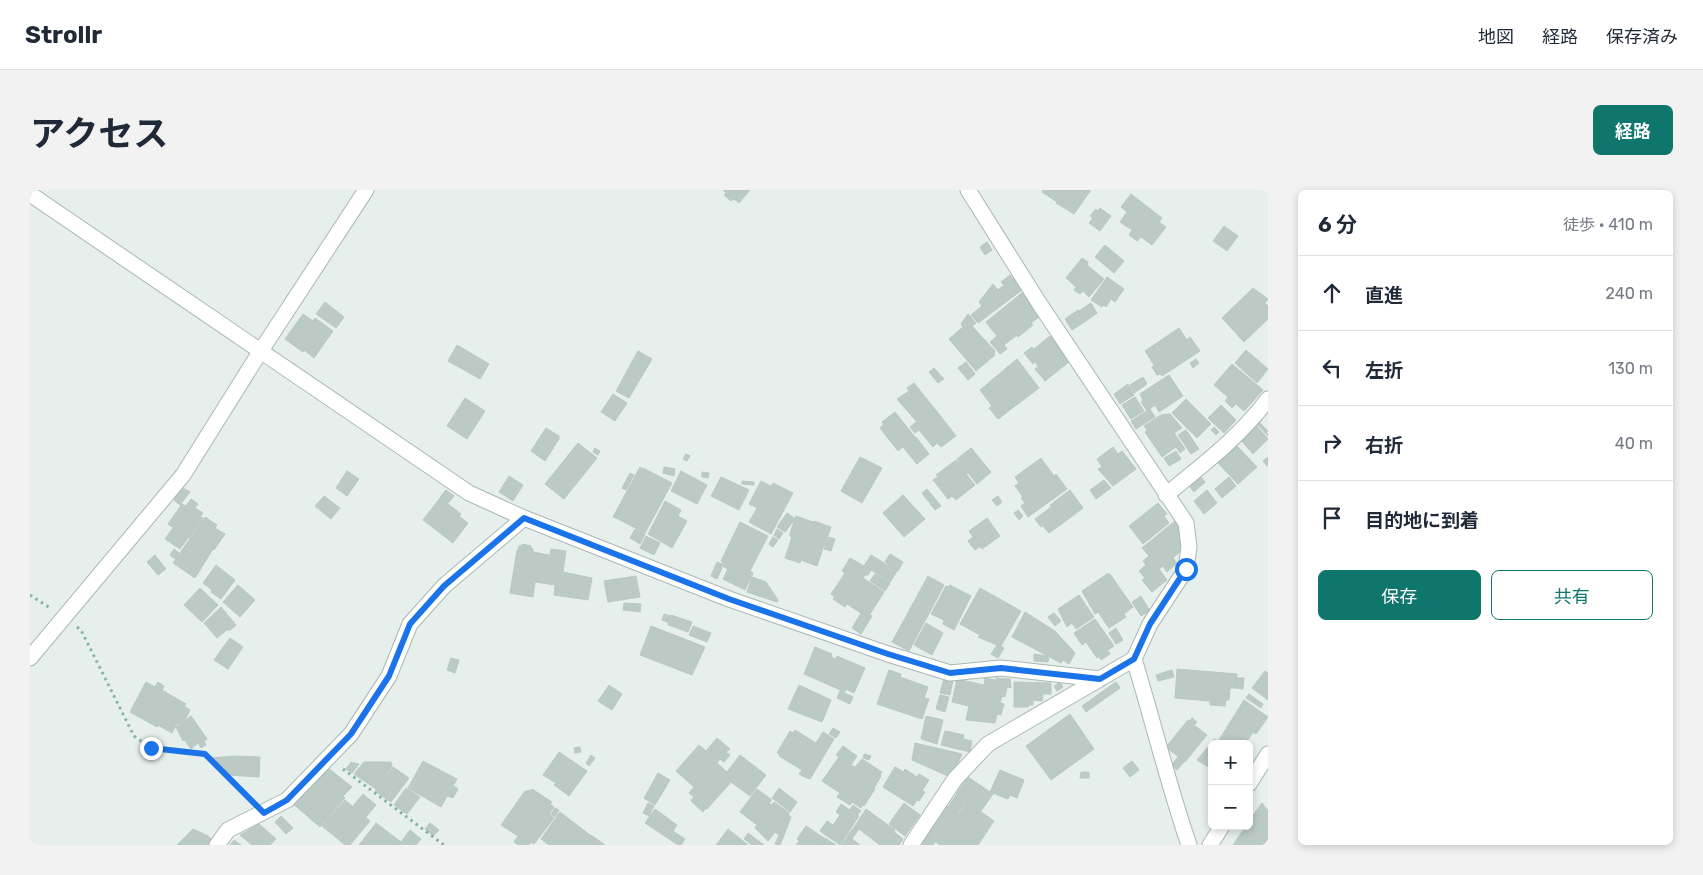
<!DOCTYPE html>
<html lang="ja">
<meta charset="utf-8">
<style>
:root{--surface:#fff;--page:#f2f2f3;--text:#1f2937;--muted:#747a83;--line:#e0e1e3;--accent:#0f766e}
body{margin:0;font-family:Rubik,"Noto Sans JP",sans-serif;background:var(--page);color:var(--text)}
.controls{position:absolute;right:15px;bottom:15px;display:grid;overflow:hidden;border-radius:8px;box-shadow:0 2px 8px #0003}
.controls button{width:45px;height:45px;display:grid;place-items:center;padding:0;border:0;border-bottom:1px solid var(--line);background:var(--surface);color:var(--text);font:25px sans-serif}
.stop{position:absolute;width:15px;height:15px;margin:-11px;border:4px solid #1a73e8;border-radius:50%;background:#fff}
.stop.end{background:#1a73e8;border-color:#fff;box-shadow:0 1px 5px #0008}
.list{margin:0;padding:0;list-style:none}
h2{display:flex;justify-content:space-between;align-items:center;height:65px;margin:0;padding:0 20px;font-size:21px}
h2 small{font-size:16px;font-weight:400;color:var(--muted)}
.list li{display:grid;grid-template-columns:32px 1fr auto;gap:15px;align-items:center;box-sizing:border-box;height:75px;padding:0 20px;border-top:1px solid var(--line)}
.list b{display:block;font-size:19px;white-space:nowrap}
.list em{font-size:16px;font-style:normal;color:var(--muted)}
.actions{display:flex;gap:10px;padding:15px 20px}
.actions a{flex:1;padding:11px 0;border:1px solid var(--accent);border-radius:8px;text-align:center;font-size:18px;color:var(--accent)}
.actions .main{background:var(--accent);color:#fff}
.icon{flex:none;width:28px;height:28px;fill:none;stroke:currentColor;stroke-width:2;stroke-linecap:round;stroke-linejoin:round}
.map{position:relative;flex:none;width:1238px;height:655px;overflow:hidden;border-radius:8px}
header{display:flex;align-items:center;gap:30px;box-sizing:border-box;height:70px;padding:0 25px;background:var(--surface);border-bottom:1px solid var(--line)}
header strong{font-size:24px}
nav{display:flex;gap:28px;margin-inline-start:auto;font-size:18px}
.intro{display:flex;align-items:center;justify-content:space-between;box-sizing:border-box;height:120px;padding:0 30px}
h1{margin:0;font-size:35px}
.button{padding:12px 22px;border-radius:8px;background:var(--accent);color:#fff;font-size:18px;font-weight:700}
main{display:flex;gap:30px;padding:0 30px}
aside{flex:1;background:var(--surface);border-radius:8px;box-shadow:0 2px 8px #0003}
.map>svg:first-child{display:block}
</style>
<header>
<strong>Strollr</strong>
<nav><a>地図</a><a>経路</a><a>保存済み</a></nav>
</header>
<div class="intro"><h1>アクセス</h1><a class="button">経路</a></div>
<main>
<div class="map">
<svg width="1238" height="655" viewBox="0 0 1238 655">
<rect width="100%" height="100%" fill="#e6efeb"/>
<path fill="#bbcac4" stroke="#b8c9c2" d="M693 0H720L709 13 704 9 701 11 694 5 696 3Z
M1013 0H1061L1044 24 1026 13 1027 12 1012 2Z
M1101 4 1132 28 1129 32 1136 37 1122 55 1111 47 1107 51 1099 45 1102 40 1090 32 1097 22 1091 17Z
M1070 18 1081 26 1070 41 1059 33 1063 28 1060 26 1066 19 1068 21Z
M1194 36 1208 46 1197 61 1183 51Z
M957 52 962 60 955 65 950 57Z
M1075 55 1094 71 1084 83 1065 67Z
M1052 68 1058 72 1057 75 1074 89 1059 107 1053 101 1050 104 1044 100 1046 97 1036 88Z
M980 85 983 89 985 87 987 90 985 92 992 100 948 133 941 125 952 116 949 112 963 94 968 100 974 95 971 92Z
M1077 87 1094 99 1085 112 1081 109 1076 117 1074 115 1072 117 1061 110Z
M1223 98 1238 109 1235 113 1238 116V129L1214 152 1192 128Z
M993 102 1012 125 1001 133 1003 135 988 147 987 145 974 155 956 132Z
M295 112 314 127 306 138 286 124Z
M1061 113 1067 123 1056 131 1049 121Z
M1048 120 1056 131 1042 140 1035 129Z
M273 124 283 131 285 128 303 141 284 168 274 160 273 162 255 149Z
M938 124 946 133 942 136 965 161 964 163 965 165 946 181 919 149 933 137 931 134Z
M1149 138 1157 150 1160 147 1170 161 1132 186 1130 184 1127 185 1122 177 1124 175 1115 161Z
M967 146 977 159 970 164 960 152Z
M1020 146 1040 171 1015 191 1005 179 1014 172 1004 159Z
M427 155 459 174 450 189 418 171Z
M1002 157 1013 172 1008 176 1005 172 1003 174 994 163Z
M1216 160 1238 179 1227 193 1205 173Z
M608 161 622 169 599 208 586 201Z
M987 169 1009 198 968 229 959 218 962 216 950 200Z
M1166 169 1169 173 1163 178 1160 173Z
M936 172 945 184 938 190 928 178Z
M1202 174 1233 200 1214 221 1206 214 1202 218 1195 211 1198 207 1184 195Z
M904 178 914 189 908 193 899 182Z
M1139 185 1153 206 1129 222 1125 215 1117 221 1111 212 1113 210 1110 204Z
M1113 187 1117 194 1104 203 1100 195Z
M884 193 904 218 886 231 867 209 879 201 877 198Z
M1098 194 1104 205 1090 214 1084 204Z
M583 204 597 213 585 231 571 222Z
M1105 207 1114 221 1101 229 1092 215Z
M435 208 455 221 437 249 417 236Z
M1156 209 1181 234 1167 248 1142 223Z
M1191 215 1206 230 1194 243 1178 228Z
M904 218 909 224 885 243 880 237Z
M1120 219 1125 227 1106 239 1101 231Z
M865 222 885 247 868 261 850 238 854 234 852 232Z
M909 224 926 246 911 257 907 253 903 257 889 240Z
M1140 224 1152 238 1144 243 1155 259 1150 263 1146 257 1132 267 1115 242 1117 240 1114 236 1131 225Z
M1227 230 1238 241 1236 242 1238 246 1225 232Z
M1224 233 1238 249 1223 264 1209 248Z
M1184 237 1189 242 1186 245 1181 240Z
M516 238 529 246V249L515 271 501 261Z
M1156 240 1169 259 1161 264 1148 245Z
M886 247 899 264 887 274 873 257Z
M548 253 567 268 534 309 515 294Z
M1205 254 1227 277 1208 294 1186 271Z
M1083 257 1088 264 1092 261 1106 279 1083 296 1068 279 1072 277 1067 269Z
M565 258 570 261 568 265 563 262Z
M941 258 961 282 947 294 927 269Z
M1146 261 1151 269 1139 276 1134 268Z
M656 264 660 266 657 271 653 269Z
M830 267 852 278 832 313 811 301Z
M1238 267V275L1237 276 1233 271Z
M1011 268 1024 286 1026 284 1037 299 998 327 991 316 995 313 991 308 993 307 985 296 989 293 985 287Z
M926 270 928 273 929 272 938 283 936 284 945 295 926 310 922 306 918 309 903 290 908 287 906 285Z
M610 277 612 279 586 328 583 327Z
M634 277 645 279 644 286 633 283Z
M613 278 642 293 615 343 586 328Z
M317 281 329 289 317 306 306 298Z
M651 281 677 295 667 314 641 301Z
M672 282 679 283 678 288 672 287Z
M600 283 604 285 596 300 592 298Z
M479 286 493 295 483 311 469 302Z
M691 287 719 300 709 320 681 306Z
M1171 287 1175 292 1164 302 1160 297Z
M1199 287 1206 296 1192 308 1185 299Z
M1074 290 1081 298 1066 309 1060 300Z
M712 291 724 292V295L712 294Z
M731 291 741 296 743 293 763 303 741 344 719 332 727 318 719 314Z
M153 298 160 302 150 315 144 310Z
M897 299 911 316 905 320 892 303Z
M416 300 424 306 418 313 410 307Z
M1040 300 1053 318 1033 333 1020 315Z
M1177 300 1187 313 1174 324 1164 311Z
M873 305 895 329 874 347 853 323Z
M294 306 310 318 301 329 285 316Z
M968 306 972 312 967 316 962 310Z
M410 308 431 324 429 326 438 333 423 353 393 330Z
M161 309 168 314 165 318 173 323 170 327 173 328 159 348 138 334 152 314 156 316Z
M635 311 651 320 648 326 657 331 642 358 618 344Z
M1128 313 1137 324 1134 326 1139 333 1113 354 1099 336Z
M1021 317 1033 333 1019 343 1012 335 1011 337 1005 329Z
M988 320 993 326 989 330 984 323Z
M757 323 765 329 755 342 747 337Z
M766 326 783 332 777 349 760 343Z
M175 327 187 335 185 338 195 344 184 360 183 359 165 388 143 373Z
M957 328 970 346 952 359 939 341Z
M784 331 801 337 795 355 778 349Z
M1145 331 1151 345 1148 347 1152 355 1149 357 1151 361 1143 368 1147 373 1137 382 1133 376 1129 379 1137 390 1122 402 1112 390 1115 388 1109 381 1116 375 1113 371 1119 366 1112 358Z
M710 332 738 346 720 381 723 383 715 400 693 389 698 379 692 376 693 372 691 371Z
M143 338 158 348 150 359 135 349Z
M605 339 615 344 610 354 600 348Z
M747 339 753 343 749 349 744 345Z
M760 344 794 355 787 376 771 370 770 373 755 368 762 347 760 346Z
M616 346 630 353 624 365 610 358Z
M743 347 748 350 743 357 739 354Z
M799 347 805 349 801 361 794 359Z
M943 347 951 356 945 360 938 351Z
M492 354 501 356V358L503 359V362L535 368 533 382 562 388 558 410 524 405 525 395 505 392 503 407 480 403 487 360H488L489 356H492Z
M144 359 149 363 145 369 140 365Z
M521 359 536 361 535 368 520 364Z
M860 364 873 372 868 381 855 372Z
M125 365 136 379 128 385 117 372Z
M841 365 867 381 860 392 841 380 838 385H835L833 388 854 402 840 424 833 419 831 423 817 414 815 417 803 409 805 407 801 404 815 383 812 381 820 368 834 376Z
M687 372 692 374 691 377 692 378 687 389 681 386Z
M186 375 205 390 191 409 181 402 182 400 173 393Z
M845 384 860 393 855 401 840 391Z
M1077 384H1080L1103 417 1094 424 1096 427 1079 438 1068 422 1065 424 1052 401Z
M606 386 610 407 578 412 574 391Z
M898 386 914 395 879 461 862 452Z
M722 387 736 392 748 410 747 412 717 402Z
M208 395 225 410 210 427 193 412Z
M920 395 941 406 924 440 913 434 914 430 901 424 916 396 919 397Z
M170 398 188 415 172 432 154 415Z
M950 398 991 421 971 456 974 458 968 468 961 464 967 455 948 447 950 445 930 434Z
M1049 405 1064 427 1046 439 1042 433 1037 437 1028 419Z
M1111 406 1120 421 1111 426 1102 412Z
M594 413 611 414 610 422 593 420Z
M191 417 206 435 199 441 198 439 187 448 174 433Z
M833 420 842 426 831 444 822 438Z
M995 422 1025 441 1045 463 1039 474 1033 470 1031 473 982 447Z
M1024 423 1031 431 1025 436 1018 427Z
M634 424 640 426 641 425 662 432 658 442 638 435V432L632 430Z
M1065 429 1084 456 1067 468 1056 452 1052 455 1044 443Z
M896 433 913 443 902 465 884 455Z
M621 436 675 457 662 485 610 465Z
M663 436 681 443 677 452 659 445Z
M1086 438 1093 450 1086 454 1079 443Z
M200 448 213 457 198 479 184 470Z
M785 457 802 464 801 467 806 469 807 466 835 478 824 503 816 499 815 502 774 484Z
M1078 461 1080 464 1071 470 1069 467Z
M1004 464 1019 466 1018 472 1004 471Z
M421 468 429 470 425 483 417 480Z
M1147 479 1207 484 1206 498H1200L1199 510H1196L1195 516 1180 515V511L1145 508Z
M859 480 871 484 870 487 898 497 894 508 899 509 892 529 847 514Z
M1142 480 1144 487 1128 491 1126 485Z
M1235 481 1238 483V510L1222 498Z
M914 488 923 490 920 505 910 503Z
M955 488 970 491 969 495 977 497 975 507 972 506 970 513 974 514 971 525 967 524 965 533 936 530 939 516 922 512 927 489 954 495Z
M965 488 980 489 981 498 970 495V491Z
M1207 488H1214L1213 499 1206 498Z
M116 492 125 497 128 492 134 496 132 500 156 514 154 516 160 520 155 530 146 535 142 543 128 535 127 537 100 522Z
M984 492 1021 493V504H1013L1012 511 1003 510V515H999L998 517H984Z
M1030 492 1033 497 1027 501 1024 496Z
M1086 492 1090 498 1056 522 1052 516Z
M579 495 592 504 582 520 568 511Z
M769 495 801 510 792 532 758 519Z
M810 501 823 507 820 514 807 508Z
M1219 504 1233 514 1231 518 1216 508Z
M910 505 919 507 915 522 906 519Z
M1214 510 1238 527 1226 544 1223 542 1215 554H1195L1189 550Z
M1040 524 1064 559 1021 590 996 556Z
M161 526 177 549 174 551 176 555 171 558 168 553 161 559 154 549 153 551 146 537Z
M896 526 913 530 907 554 891 549Z
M1162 528 1167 532 1164 535 1177 545 1155 572 1136 557 1158 530 1160 531Z
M803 538 810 542 806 548 799 544Z
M765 540 786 553 793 542 804 549 780 589 772 586 769 584 772 580 749 566 750 565 747 563 760 541 763 543Z
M915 541 934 545 933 549 942 551 940 562 911 555Z
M687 548 700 559 696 562 700 565 694 572 690 569 687 573 697 582 710 565 736 585 720 606 701 592 677 619 676 618 673 622 661 611 664 607 659 603 664 597 646 581 669 555 676 561Z
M1184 549 1191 554H1182V556L1181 555Z
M885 553 932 564 925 580 922 579 920 587 882 570Z
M813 556 827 566 821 575 825 577 832 569 852 582 850 585 851 586 844 598 845 599 834 616 832 615 831 618 822 612 820 615 807 607 810 603 792 591 809 567 806 565Z
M550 557 551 562 545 563 544 558Z
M1178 557 1182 559V579L1167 570Z
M529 562 557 581 539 606 524 595 526 593 513 585Z
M834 564 841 566 839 570 833 568Z
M561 565 565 568 559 576 556 573Z
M204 566 230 567 229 587 198 585 182 568Z
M1148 567 1154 572 1147 580 1141 575Z
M393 571 427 589 411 617 378 598Z
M1102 571 1109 580 1100 587 1093 578Z
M321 572 329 574 322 583 316 579Z
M334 572H361L362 576 346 599 324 584Z
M363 577 379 588 361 612 345 601Z
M865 577 874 582 875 579 887 587 889 584 899 590 892 601 895 602 889 611 887 610 883 616 853 597Z
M298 578 322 597 313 606 315 608 290 637 262 613Z
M970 580 994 590 987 608 980 605 978 609 960 602Z
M1051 582H1059V588H1050Z
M628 583 640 590 625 615 614 608Z
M938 587 963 604 951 621 926 604Z
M424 596 428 599 423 608 418 606Z
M376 598 390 607 377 624 364 615Z
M749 598 767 612 760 622 742 608Z
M502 599 522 612 520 614 524 617 519 624 524 628 504 654 501 652 499 655H488L484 652 488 646 471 635 495 601 496 602 498 600 500 601Z
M727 599 742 610 739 613 742 615 744 612 759 623 758 625 761 627 753 648 745 642 738 651 725 638 727 635 710 622Z
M333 604 346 615 336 627 323 616Z
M926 605 936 612 928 624 918 617Z
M315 610 340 631 320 655H315L292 636Z
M937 612 964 631 948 655H910L897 646 917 617 929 625Z
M618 613 624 616 619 626 613 623Z
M874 613 890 625 875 646 859 634Z
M1232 613 1238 621V655H1203L1216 636H1219V631Z
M811 614 820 620 823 615 831 621 827 625 829 626 810 655 790 641 797 631 803 635 810 625 806 622Z
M525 618 529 620 525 627 521 624Z
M625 619 647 635 643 641 655 649 651 655H648L615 633Z
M836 619 865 640 864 642 873 649 869 655H850L825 636Z
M530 622 560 645 553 655H519L511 649Z
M251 626 263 638 256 644 245 632Z
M346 633 371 652 380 640 391 649 386 655H329Z
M400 633 409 640 403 646 395 639Z
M229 634 246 649 240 655H222L210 645Z
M776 636 794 648 791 652 796 655H766L769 651 767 649Z
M825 636 829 639 822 649 817 646Z
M163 639 178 646 184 652 181 655H147Z
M698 639 718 655H686Z
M718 643 734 655H722L714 649Z
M561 645 575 655H554Z
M749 645 753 648 750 655 745 654Z
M818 646 830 655H811Z
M897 646 905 652 903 655H890Z
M795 648 806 655H796L792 652Z
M204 650 211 655H200Z"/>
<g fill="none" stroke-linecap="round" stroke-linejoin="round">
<g stroke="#a8b8b2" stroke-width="17">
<path id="minor" d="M0 4 439 303 494 328 699 409 858 464 920 483 971 478 1070 489
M1136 305C1172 275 1210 247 1238 209
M0 468 153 285 230 162 336 0
M1104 469C1123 531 1138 594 1159 655
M1219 594 1238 564
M187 655 198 640 257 610 321 544 359 486 380 434 414 396 494 328
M881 655 925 589 958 554 1104 469 1120 434 1156 379 1159 357 1156 333 1009 113 938 0
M1180 655 1192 636"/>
</g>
<path stroke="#86b3a5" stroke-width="3" stroke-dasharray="2.5 4" stroke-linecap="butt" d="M0 405 20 418
M47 437 51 440 104 546 121 558 175 564 221 610
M313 579 414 655"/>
<use href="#minor" stroke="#fff" stroke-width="15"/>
</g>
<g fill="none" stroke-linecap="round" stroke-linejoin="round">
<path stroke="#1a73e8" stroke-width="6" d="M121 558 175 564 234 623 257 610 321 544 359 486 380 434 414 396 494 328 699 409 858 464 920 483 971 478 1070 489 1104 469 1120 434 1156 379"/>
</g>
</svg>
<div class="controls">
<button>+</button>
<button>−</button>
</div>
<div class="stop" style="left:1156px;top:379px"></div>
<div class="stop end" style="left:121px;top:558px"></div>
</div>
<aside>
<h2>6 分<small>徒歩 · 410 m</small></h2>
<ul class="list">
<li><svg class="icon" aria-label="ahead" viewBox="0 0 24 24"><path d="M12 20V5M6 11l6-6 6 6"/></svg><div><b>直進</b></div><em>240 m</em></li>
<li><svg class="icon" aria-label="left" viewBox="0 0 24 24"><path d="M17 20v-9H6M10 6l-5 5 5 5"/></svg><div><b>左折</b></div><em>130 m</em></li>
<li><svg class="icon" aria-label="right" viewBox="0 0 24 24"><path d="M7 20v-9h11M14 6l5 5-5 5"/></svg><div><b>右折</b></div><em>40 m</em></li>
<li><svg class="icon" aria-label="arrive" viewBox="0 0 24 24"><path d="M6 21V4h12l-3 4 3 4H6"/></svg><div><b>目的地に到着</b></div></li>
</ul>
<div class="actions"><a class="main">保存</a><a>共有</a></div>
</aside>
</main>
